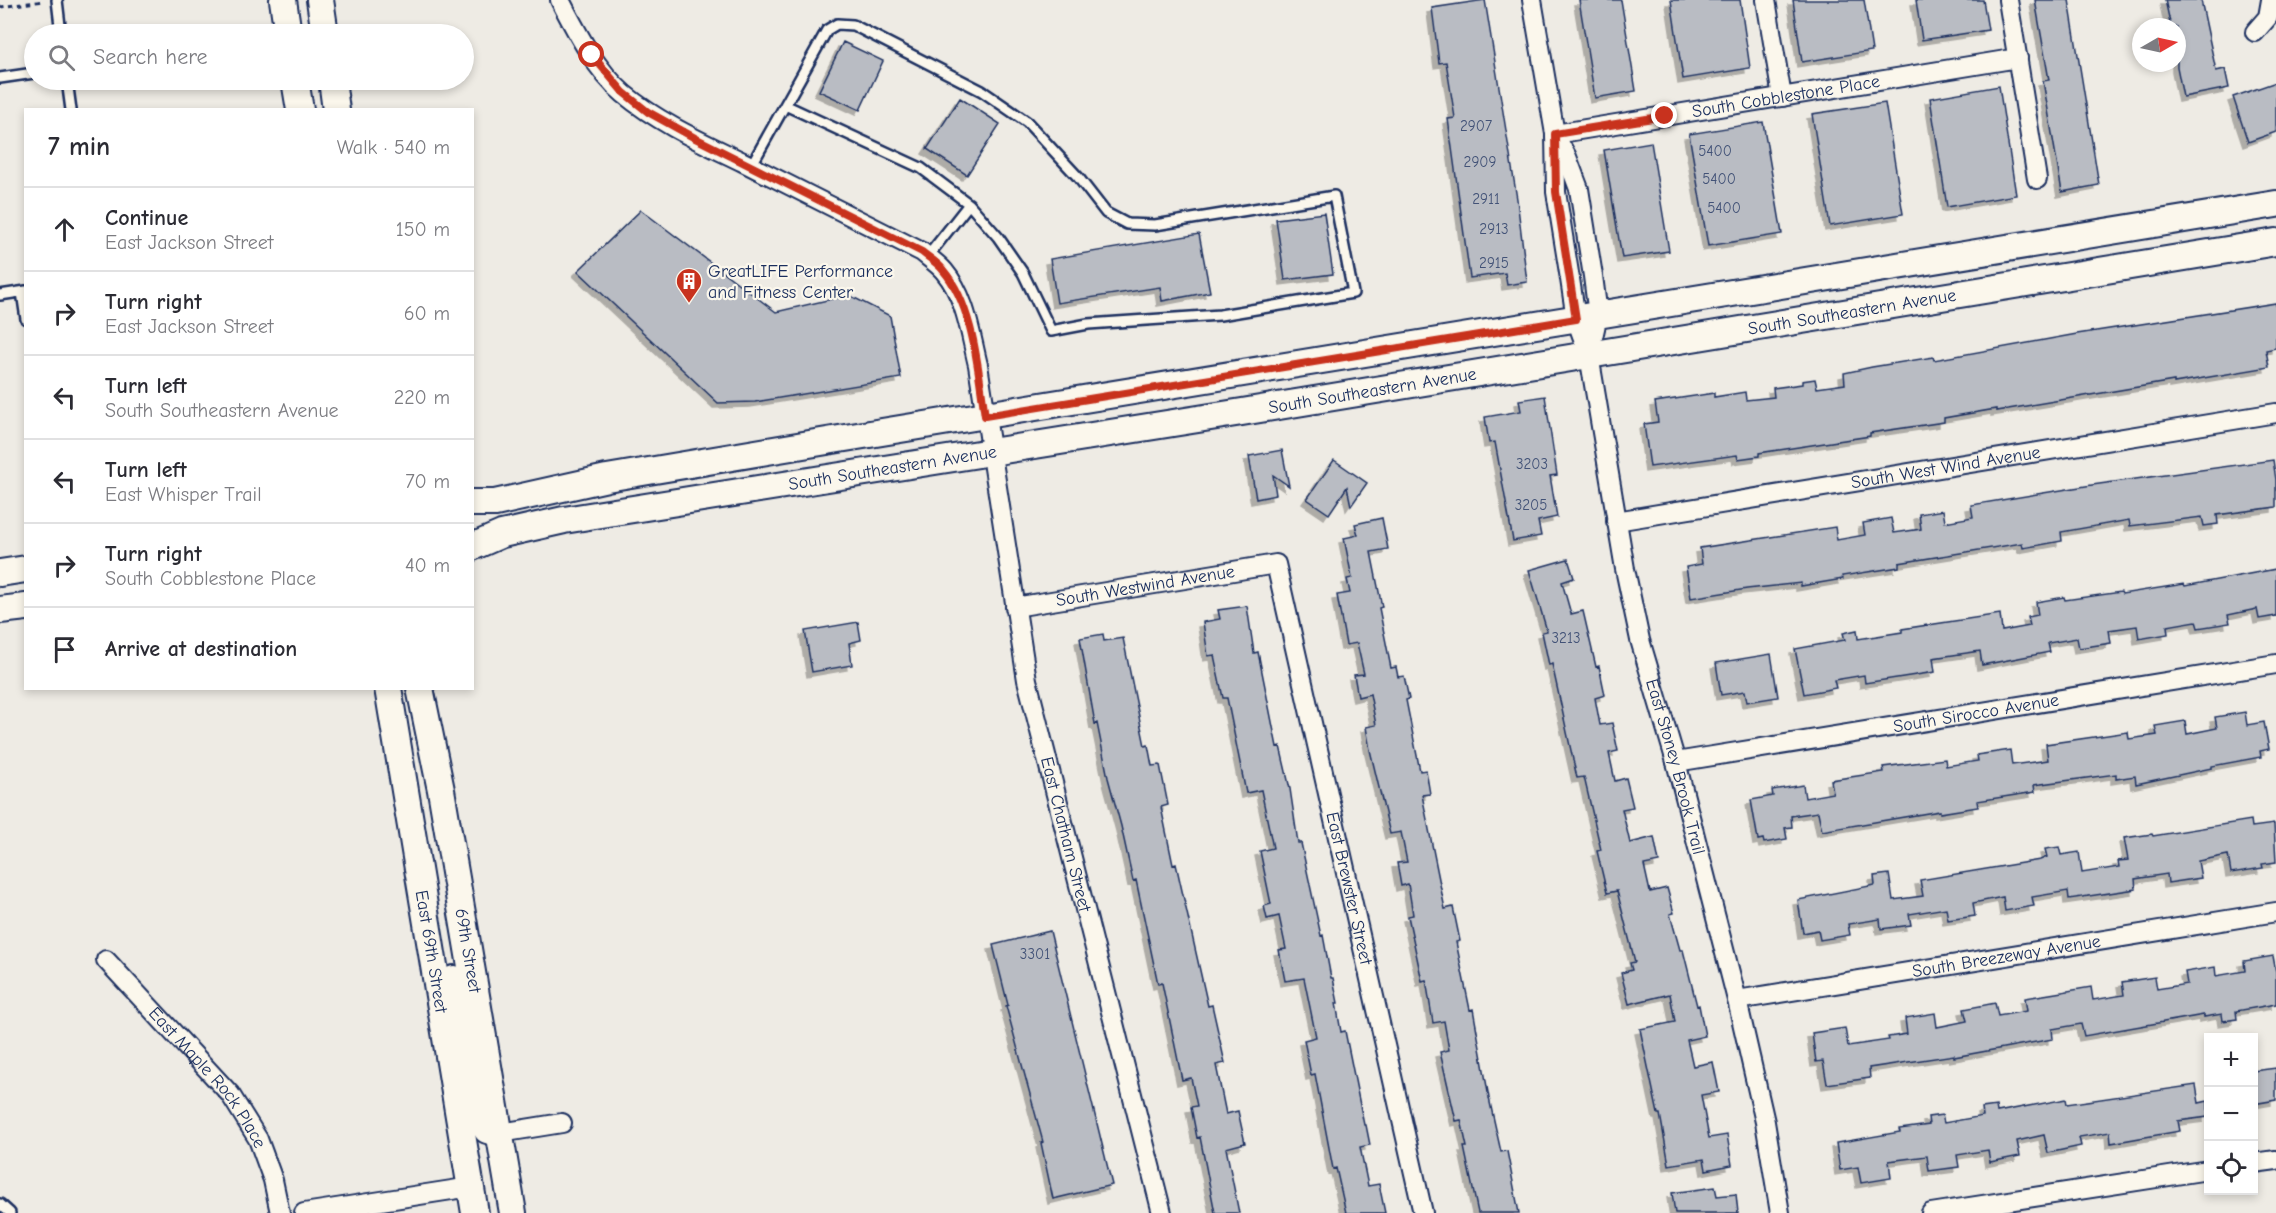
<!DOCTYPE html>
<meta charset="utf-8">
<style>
:root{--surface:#fff;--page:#f2f2f3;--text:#2b2b33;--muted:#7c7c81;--line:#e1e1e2}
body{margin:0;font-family:"Comic Neue",sans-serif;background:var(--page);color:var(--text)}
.controls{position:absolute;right:18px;bottom:18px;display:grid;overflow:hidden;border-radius:0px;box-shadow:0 3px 9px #0003}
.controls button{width:54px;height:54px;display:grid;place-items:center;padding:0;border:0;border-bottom:2px solid var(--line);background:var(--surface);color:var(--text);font:30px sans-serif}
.compass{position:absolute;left:2132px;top:18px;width:54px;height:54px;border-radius:50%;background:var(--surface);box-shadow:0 3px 9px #0003;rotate:81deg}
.stop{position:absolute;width:18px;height:18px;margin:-14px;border:4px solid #c8321e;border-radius:50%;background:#fff}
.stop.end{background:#c8321e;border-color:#fff;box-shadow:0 2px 6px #0008}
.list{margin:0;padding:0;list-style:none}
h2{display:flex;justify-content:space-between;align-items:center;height:78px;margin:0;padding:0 24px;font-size:26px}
h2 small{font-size:20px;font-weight:400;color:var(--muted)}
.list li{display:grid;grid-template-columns:39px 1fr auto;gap:18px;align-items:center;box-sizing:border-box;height:84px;padding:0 24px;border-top:2px solid var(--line)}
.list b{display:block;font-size:22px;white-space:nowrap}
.list p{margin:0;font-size:20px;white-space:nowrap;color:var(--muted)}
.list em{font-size:20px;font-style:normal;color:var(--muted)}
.icon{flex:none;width:33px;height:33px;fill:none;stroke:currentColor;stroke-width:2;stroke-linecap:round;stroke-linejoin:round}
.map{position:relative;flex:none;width:2276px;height:1213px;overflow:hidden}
.search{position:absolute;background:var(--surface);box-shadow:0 3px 9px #0003;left:24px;top:24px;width:450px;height:66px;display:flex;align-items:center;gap:15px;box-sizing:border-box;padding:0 21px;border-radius:33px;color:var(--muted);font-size:22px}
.panel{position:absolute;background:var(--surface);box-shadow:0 3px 9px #0003;left:24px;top:108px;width:450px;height:582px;border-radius:0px}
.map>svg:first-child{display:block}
</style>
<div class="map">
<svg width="2276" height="1213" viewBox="0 0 2276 1213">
<defs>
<filter id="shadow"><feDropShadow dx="-5" dy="5" stdDeviation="0" flood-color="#0004"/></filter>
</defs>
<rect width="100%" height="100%" fill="#eeebe4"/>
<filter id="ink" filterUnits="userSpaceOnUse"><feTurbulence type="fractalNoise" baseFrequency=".0167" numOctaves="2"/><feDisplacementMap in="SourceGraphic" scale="12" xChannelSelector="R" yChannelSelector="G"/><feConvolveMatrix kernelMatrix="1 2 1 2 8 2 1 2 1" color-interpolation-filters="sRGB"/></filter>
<g filter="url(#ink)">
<path fill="#b9bcc3" stroke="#1b2f5e" stroke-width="1.5" filter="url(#shadow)" d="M1485 0 1517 199 1527 282 1507 285 1505 273 1470 278 1448 119 1455 118 1446 62 1439 63 1432 8Z
M1579 0H1621L1636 91 1595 98Z
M1671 0H1740L1750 68 1683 79Z
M1793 0H1864L1872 51 1802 62Z
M1916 0H1983L1988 30 1922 40Z
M2035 0H2069L2099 185 2062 192 2043 81 2049 80Z
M2165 0H2201L2216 71 2225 69 2229 88 2183 97 2177 67V27H2171Z
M843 42 883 61 860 110 819 91Z
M2276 82V132L2248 142 2233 97Z
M1999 86 2016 195 1947 207 1930 98Z
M960 98 1000 124 967 175 927 149Z
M1885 103 1903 214 1830 226 1812 114Z
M1763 122 1782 234 1708 246 1689 134Z
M1651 142 1669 251 1622 258 1604 150Z
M641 210 776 312 849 295 890 316 901 378 755 402 718 403 578 271Z
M1324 213 1333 274 1285 280 1276 219Z
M1199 234 1210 292 1162 301 1160 287 1057 303 1050 259Z
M2276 303V348L2266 350 2269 367 2174 383V381L1996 411V409L1944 418V422L1870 433V436L1759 453V456L1738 459 1737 455 1650 467 1644 424 1658 422 1655 402 1714 393V397L1745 392 1746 400 1774 397 1773 388 1802 384V381L1815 379 1817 388 1845 384 1844 373 1872 367 1933 357 1934 360 2077 334Z
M1545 396 1557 475 1550 476 1557 517 1538 521 1541 536 1513 541 1495 442 1489 443 1485 417 1521 411 1519 400Z
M1282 450 1289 486 1273 475 1276 495 1256 499 1249 456Z
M1334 460 1367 483 1351 506 1347 487 1329 514 1307 499Z
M2273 460 2276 480V507L2217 515 2218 524 2204 526 2202 517 2130 526 2129 520 2061 532 2062 541 2023 548 2022 543 1899 563V567L1842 576 1843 579 1801 586V583L1747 589 1691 598 1686 567 1702 564 1700 548 1835 527 1837 540 1865 535 1863 523 1891 518 1894 533 1921 529 1919 514 1943 510 1945 522 1973 517 1971 505 2092 485Z
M1382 518 1388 549 1371 552 1382 607 1379 608 1391 668 1396 667 1398 677 1404 676 1409 699 1406 700 1420 771 1426 770 1430 794 1422 795 1445 909 1453 907 1460 941 1456 942 1470 1010 1473 1009 1489 1098 1501 1152 1507 1151 1519 1213H1478L1464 1147H1467L1461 1120 1456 1121 1440 1052 1449 1050 1444 1021 1433 1023 1426 980 1422 981 1408 916 1413 915 1408 884 1401 886 1397 863 1407 862 1401 832 1390 834 1370 750 1366 727 1376 725 1370 694 1358 697 1354 675 1364 674 1357 643 1346 645 1342 623 1337 595 1350 593 1347 579 1352 578 1344 538 1358 535 1355 524Z
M1568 559 1574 578 1562 582 1571 614 1583 611 1596 667 1599 666 1605 695 1595 698 1600 725 1612 723 1618 751 1609 753 1615 781 1626 778 1633 807 1622 809 1630 843 1654 837 1659 862 1644 865 1650 892 1667 888 1674 913 1670 914 1680 950H1683L1697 1006 1699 1005 1705 1036 1687 1040 1693 1066 1713 1062 1719 1092 1701 1095 1709 1138 1727 1135 1732 1165 1706 1170 1704 1159 1669 1165 1660 1114H1658L1640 1029 1675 1022 1670 994 1629 1004 1621 973 1632 970 1630 963 1635 962 1617 891 1607 893 1597 851 1601 850 1584 777 1577 778 1552 664 1549 665 1542 632 1547 631 1529 570Z
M2276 569V616L2259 619 2257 609 2228 615 2230 623 2198 628 2196 621 2167 626 2168 634 2139 639 2137 626 2109 630 2111 643 2079 648 2077 638 2048 643 2050 652 1982 665 1980 651 1933 658 1935 672 1865 683 1864 675 1834 680 1836 688 1804 694 1795 649 1845 640 1843 633 1857 630 1858 639 1902 632V629L2000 614 2002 631 2030 626 2028 617 2038 615 2036 602 2064 597 2065 600 2121 592 2122 594 2184 584 2185 586Z
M1247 606 1254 653 1258 652 1277 747 1280 746 1290 789 1298 843H1301L1321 936 1323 935 1331 978H1333L1338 1003H1336L1341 1032 1345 1031 1364 1125H1366L1370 1145 1360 1147 1368 1186 1379 1184 1385 1213H1346L1336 1168 1333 1169 1315 1074 1311 1075 1304 1040 1316 1037 1304 978 1285 981 1279 950 1286 949 1279 916 1267 919 1264 906 1271 904 1260 851 1273 848 1261 790 1246 793 1227 698H1223L1214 655 1208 656 1203 622 1220 619 1218 610Z
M858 622 861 640 849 643 852 665 812 672 805 631Z
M1103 634 1104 641 1123 638 1145 746 1148 745 1152 766 1160 765 1168 805 1161 807 1173 865 1176 864 1208 1006 1212 1005 1225 1063 1216 1065 1226 1114 1238 1111 1245 1143 1226 1148 1239 1213H1215L1200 1137 1197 1138 1191 1107 1197 1106 1191 1078 1182 1080 1162 983 1158 984 1136 880 1133 881 1121 826 1108 778 1097 723 1095 724 1080 638Z
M1771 654 1778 697 1747 702 1745 691 1721 695 1716 663Z
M2245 712 2247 725 2264 722 2269 749 2260 751 2261 757 2212 766V768L2136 784 2135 776 2116 779V774L2034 785 2035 792 1977 801 1978 807 1940 813V811L1822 831 1818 812 1791 816 1792 827 1785 828 1787 839 1764 843 1763 839 1758 840 1751 800 1773 796 1772 790 1803 785 1805 798 1833 793 1831 780 1884 772 1883 767 1945 759 1946 766 1978 761 1977 755 2010 750 2012 765 2048 760 2046 744 2128 732 2129 739 2157 735 2155 726 2185 721 2187 734 2217 728 2215 717Z
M2251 820 2252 827 2274 824 2276 862 2262 864 2263 868 2231 873 2228 855 2198 861 2201 878 2168 883 2167 874 2135 879 2136 889 2069 899 2068 891 2032 897 2034 906 2005 911 2003 897 1973 903 1975 916 1948 920 1946 908 1909 914 1911 925 1881 929 1880 919 1848 924 1850 935 1820 940 1818 930 1803 933 1798 900 1875 885 1874 876 1889 874 1893 900 1923 896 1920 880 2040 860 2047 857 2045 849 2059 847 2061 855 2079 852 2082 873 2119 867 2118 861 2128 860 2124 838 2152 834 2153 836Z
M1050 931 1112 1185 1053 1199 1041 1143 1043 1142 1006 1006 1008 1005 993 945Z
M2273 956 2276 972V1004L2236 1011 2237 1019 2223 1021 2222 1014 2204 1017V1015L2084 1036 2081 1024 2052 1029 2053 1039 1954 1057V1055L1869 1068 1870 1078 1827 1084 1823 1061 1816 1062 1812 1033 1845 1028 1848 1046 1889 1040 1888 1037 1907 1034 1905 1018 1935 1013 1937 1027 1967 1021 1964 1009 1995 1003 1998 1016 2027 1011 2025 998 2056 993 2091 987 2093 1000 2124 995 2122 982 2155 977 2157 989 2187 984 2185 972 2215 967 2216 976 2245 971 2244 961Z
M2276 1068V1100L2253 1104V1071Z
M2196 1085 2199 1103 2208 1101V1117L2178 1121 2180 1131 2111 1143 2110 1132 2079 1137 2081 1146 2048 1153 2044 1135 2017 1141 2020 1156 1990 1162 1988 1150 1957 1155 1959 1167 1929 1171 1927 1156 1889 1161 1891 1178 1861 1183 1858 1167 1840 1170 1836 1143 1900 1132 1899 1129 1929 1125 1928 1117 1942 1115 1944 1123 1983 1116 1982 1108 1996 1106 1997 1112 2066 1099 2067 1104Z
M1715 1187 1717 1196 1736 1194 1738 1213H1675L1672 1193Z"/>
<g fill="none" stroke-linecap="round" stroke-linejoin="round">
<g stroke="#1b2f5e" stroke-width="14">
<path id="lane" d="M57 0 61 34
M0 78 34 73
M67 80 71 110
M751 166 827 30 837 24 853 25 982 91 1027 122 1078 177 1106 213 1127 224 1155 225 1334 196 1353 293 1220 315 1088 324 1051 331 1023 273 998 237 969 204 921 168 785 105
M928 256 969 204
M22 292 26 319
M0 295 26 291
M0 1204 10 1213"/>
</g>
<g stroke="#1b2f5e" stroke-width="22">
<g id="street">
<path id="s1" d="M560 0C577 33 596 70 624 94 659 123 702 142 743 162 803 192 863 222 922 252 929 258 938 264 944 271 966 297 970 333 978 365L1027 680 1162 1213"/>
<path id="s2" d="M1532 0 1555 134 1556 192 1570 279 1576 319 1589 355 1625 569 1640 640 1676 762 1737 1000 1765 1122 1780 1213"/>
<path d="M1766 0 1782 97"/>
<path d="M2008 0 2037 179"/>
<path d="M2255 32 2268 17 2271 0"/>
<path id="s3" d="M1555 134 2018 58"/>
<path d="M1555 135 1567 157 1579 189 1593 276 1598 315 1589 355"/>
<path id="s4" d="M1616 521 2276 413"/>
<path id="s5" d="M1015 607 1276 564 1423 1213"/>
<path id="s6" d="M1676 762 2276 664"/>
<path id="s7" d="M106 960 230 1094 258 1139 273 1180 280 1213"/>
<path id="s8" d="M1737 1000 2276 912"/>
<path d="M500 1133 562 1123"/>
<path d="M2254 1163 2276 1160"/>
<path d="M304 1213 471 1187"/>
<path d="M1931 1213 2208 1170"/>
</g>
</g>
<g stroke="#1b2f5e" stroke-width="30">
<g id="secondary">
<path d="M283 0 288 34"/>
<path d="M320 0 325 34"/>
<path d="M295 80 300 110"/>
<path d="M332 80 336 110"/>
<path d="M472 503H495L607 478 833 440 2276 204"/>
<path id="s9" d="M472 547 502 534 564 520 1242 412 2276 242"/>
<path d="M0 573 26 569"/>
<path d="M0 610 26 607"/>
<path id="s10" d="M388 688 475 1213"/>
<path id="s11" d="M420 688 441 790 513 1213"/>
<path d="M454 979 479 1117 487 1130 500 1133"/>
</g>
</g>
<path stroke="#1b2f5e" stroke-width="3" stroke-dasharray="4.5 4.5" stroke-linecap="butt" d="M0 7 44 1"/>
<use href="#lane" stroke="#fbf7ec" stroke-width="9"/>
<use href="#street" stroke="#fbf7ec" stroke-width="18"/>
<use href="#secondary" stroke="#fbf7ec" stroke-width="26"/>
</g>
</g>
<g fill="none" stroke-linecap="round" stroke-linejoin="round" filter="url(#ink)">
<path stroke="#c8321e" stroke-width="8" d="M592 55 623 92 648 112 695 138 922 252C929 258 938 263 943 270 974 306 978 371 985 416L1576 319 1556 192 1555 134 1665 116"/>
</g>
<defs>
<g id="building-pin" transform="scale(1.35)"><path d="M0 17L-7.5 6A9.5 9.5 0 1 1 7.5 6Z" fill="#c8321e" stroke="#fbf7ec"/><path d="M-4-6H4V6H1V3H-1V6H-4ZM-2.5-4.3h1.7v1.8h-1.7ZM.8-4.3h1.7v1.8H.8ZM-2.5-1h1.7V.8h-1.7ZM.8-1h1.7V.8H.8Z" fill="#fff"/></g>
</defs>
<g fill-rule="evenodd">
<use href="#building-pin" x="689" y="281"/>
</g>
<g text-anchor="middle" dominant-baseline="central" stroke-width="4.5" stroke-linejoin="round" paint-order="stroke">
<g font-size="15" fill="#425277">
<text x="1476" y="126">2907</text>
<text x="1715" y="151">5400</text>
<text x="1480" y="162">2909</text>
<text x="1719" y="179">5400</text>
<text x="1486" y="199">2911</text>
<text x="1724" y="208">5400</text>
<text x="1494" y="229">2913</text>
<text x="1494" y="263">2915</text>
<text x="1532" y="464">3203</text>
<text x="1531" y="505">3205</text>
<text x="1566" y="638">3213</text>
<text x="1035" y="954">3301</text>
</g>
<g font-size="18" fill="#1b2f5e" stroke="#fbf7ec">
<text stroke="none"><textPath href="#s3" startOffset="234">South Cobblestone Place</textPath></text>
<text stroke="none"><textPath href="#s9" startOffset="1401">South Southeastern Avenue</textPath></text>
<text stroke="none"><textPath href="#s9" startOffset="915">South Southeastern Avenue</textPath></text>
<text stroke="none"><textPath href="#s4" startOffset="334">South West Wind Avenue</textPath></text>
<text stroke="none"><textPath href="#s9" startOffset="429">South Southeastern Avenue</textPath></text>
<text stroke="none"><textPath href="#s5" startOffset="132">South Westwind Avenue</textPath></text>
<text stroke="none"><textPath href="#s6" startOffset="304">South Sirocco Avenue</textPath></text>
<text stroke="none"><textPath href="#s2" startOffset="782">East Stoney Brook Trail</textPath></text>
<text stroke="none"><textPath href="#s1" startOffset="1060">East Chatham Street</textPath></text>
<text stroke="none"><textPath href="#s5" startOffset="597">East Brewster Street</textPath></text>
<text stroke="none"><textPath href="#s11" startOffset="267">69th Street</textPath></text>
<text stroke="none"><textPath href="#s10" startOffset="267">East 69th Street</textPath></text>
<text stroke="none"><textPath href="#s8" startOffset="273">South Breezeway Avenue</textPath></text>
<text stroke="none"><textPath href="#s7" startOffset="156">East Maple Rock Place</textPath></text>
</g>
<g font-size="18" fill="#1b2f5e" stroke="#fbf7ec" text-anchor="start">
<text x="708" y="271">GreatLIFE Performance<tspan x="708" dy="21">and Fitness Center</tspan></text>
</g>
</g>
</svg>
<div class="controls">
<button>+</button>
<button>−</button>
<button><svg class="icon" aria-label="locate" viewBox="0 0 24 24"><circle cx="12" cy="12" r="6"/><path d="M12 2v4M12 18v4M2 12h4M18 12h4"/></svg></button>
</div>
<svg class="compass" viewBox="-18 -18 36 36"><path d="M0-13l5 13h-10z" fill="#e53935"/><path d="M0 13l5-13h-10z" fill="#7c7c81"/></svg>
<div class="stop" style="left:592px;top:55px"></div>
<div class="stop end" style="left:1665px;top:116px"></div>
<div class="search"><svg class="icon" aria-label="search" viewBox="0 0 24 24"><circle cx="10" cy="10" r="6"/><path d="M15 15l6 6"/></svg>Search here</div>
<section class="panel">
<h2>7 min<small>Walk · 540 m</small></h2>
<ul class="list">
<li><svg class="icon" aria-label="ahead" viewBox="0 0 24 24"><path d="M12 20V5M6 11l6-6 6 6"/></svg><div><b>Continue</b><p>East Jackson Street</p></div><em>150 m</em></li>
<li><svg class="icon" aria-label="right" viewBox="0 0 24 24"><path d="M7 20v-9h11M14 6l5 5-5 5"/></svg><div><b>Turn right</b><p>East Jackson Street</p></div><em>60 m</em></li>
<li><svg class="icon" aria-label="left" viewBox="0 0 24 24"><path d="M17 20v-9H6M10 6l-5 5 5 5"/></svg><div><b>Turn left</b><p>South Southeastern Avenue</p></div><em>220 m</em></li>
<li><svg class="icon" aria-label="left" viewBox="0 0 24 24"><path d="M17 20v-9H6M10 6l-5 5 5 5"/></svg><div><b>Turn left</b><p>East Whisper Trail</p></div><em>70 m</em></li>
<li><svg class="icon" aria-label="right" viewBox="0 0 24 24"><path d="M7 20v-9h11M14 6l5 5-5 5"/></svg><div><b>Turn right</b><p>South Cobblestone Place</p></div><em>40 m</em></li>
<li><svg class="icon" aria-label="arrive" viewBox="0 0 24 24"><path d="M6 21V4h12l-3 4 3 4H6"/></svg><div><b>Arrive at destination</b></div></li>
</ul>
</section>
</div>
